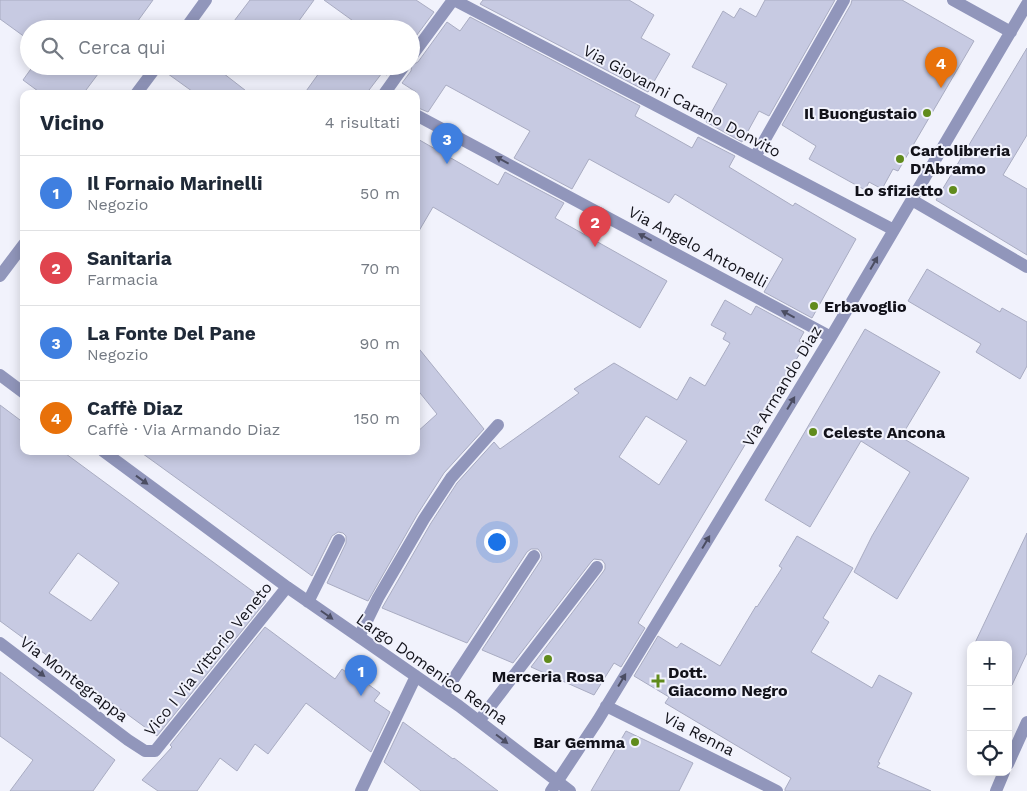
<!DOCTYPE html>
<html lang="it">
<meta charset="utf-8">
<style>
:root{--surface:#fff;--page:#f6f6f7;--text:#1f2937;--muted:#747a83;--line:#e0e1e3;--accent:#b45309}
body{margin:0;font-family:"Work Sans",sans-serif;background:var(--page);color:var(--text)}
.controls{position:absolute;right:15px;bottom:15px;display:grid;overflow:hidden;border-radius:10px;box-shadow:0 2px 12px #0003}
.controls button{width:45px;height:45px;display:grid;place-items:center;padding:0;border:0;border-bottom:1px solid var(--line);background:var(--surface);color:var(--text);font:25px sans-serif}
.you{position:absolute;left:496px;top:541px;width:18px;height:18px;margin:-12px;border:4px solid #fff;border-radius:50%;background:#1a73e8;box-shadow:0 0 0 8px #1a73e833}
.badge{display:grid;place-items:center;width:32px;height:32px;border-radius:50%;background:var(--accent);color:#fff;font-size:16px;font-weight:700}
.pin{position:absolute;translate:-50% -41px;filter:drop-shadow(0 1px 2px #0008)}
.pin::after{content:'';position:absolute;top:26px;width:18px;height:15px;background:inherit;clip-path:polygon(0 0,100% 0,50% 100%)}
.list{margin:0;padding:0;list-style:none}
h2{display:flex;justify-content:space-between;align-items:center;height:65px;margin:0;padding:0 20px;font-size:21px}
h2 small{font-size:16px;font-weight:400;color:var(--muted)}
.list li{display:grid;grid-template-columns:32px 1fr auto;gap:15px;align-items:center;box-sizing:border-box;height:75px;padding:0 20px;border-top:1px solid var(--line)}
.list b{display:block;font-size:19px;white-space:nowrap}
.list p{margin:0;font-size:16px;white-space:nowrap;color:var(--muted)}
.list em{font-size:16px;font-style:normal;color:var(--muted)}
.icon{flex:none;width:28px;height:28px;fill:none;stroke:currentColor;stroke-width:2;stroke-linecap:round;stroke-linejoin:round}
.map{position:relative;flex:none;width:1027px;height:791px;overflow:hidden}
.search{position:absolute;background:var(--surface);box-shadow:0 2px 12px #0003;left:20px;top:20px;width:400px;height:55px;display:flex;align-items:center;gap:12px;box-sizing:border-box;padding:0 18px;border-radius:28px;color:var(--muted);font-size:19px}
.panel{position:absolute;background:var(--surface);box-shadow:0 2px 12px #0003;left:20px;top:90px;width:400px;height:365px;border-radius:10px}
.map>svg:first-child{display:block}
</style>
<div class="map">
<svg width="1027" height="791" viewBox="0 0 1027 791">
<rect width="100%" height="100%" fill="#f1f2fc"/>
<path fill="#c7cae2" stroke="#a9acc2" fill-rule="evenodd" d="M0 0H153L132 29H29V40L0 19Z
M250 0H314L293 29H228Z
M324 0H416L434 12 411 43V29H352L356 23Z
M483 0H629L654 15 641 38 670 54 648 92 480 4Z
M765 0H835L769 116 759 111 742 142 706 122 727 84 692 67 723 11 734 18 740 8 756 17Z
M852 0H902L974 41 898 171 893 169 882 189 869 182 865 190 809 159 816 146 782 125 851 4Z
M470 17 640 106 635 116 692 148 698 137 735 156 729 167 793 206 795 203 856 239 812 318 764 292 783 259 675 194 669 203 589 159 572 189 514 158 530 131 446 85 428 112 416 107V92L402 83 411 71 412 65 418 62 447 22 460 31Z
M1027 48V135L1003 175 1027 189V255L936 200Z
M33 66H104L83 94H42L23 80Z
M165 66H214L250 94H196L164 71Z
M324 66H394L387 75 382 73 366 94H304Z
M416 138 498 185 505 172 564 203 555 218 667 281 640 328 433 207 416 236Z
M927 269 1000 312 1002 308 1027 322V366L1020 379 976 352 981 344 908 301Z
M725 300 751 315 756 306 804 332 799 341 805 345 638 623 645 628 621 667 614 663 594 695 531 667 603 572 605 569V564L602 560 594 559 591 562 513 663 482 650 541 560 542 557 541 553 538 549H531L527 552 467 643 382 608 431 523 457 483 494 442 500 449 579 393 574 389 614 363 677 400 690 377 705 386 730 343 723 339 726 333 711 325ZM646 416 687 441 659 485 619 457Z
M865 329 940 372 901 437 969 478 897 599 854 572 872 536 910 472 861 441 810 527 765 500Z
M416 345 484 429 444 473 417 515 368 601 327 583 346 543V536L343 533 338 532 332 536 312 576 139 451H416V433L437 414 416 388Z
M0 405 24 423V451H62L266 601 157 736 0 621ZM78 553 119 583 91 621 49 593Z
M1027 533V653L1012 685 1008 684V645H974Z
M797 536 853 568 823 618 829 622 811 652 872 688 879 675 912 693 878 762 880 763 877 767 931 791H785V789L791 778 665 703 669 697 634 676 658 636 677 648 681 643 720 666 756 606 757 607 782 568 779 566Z
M265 627 335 679 342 669 358 681 361 679 380 693 374 701 390 712 371 752 306 703 268 754 255 744 237 771 220 758 197 791H158L142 780 172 747 170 745Z
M0 672 115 760 93 791H10L33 760 0 736Z
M403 722 453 759 454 758 498 791H421L384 762Z
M626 731 693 763 679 791H591Z"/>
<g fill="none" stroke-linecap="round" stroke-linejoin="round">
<path stroke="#9196bb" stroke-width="12" d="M454 0 894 230
M953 0 1011 32
M185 29 206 0
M411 57 453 0
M136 94 157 66
M384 94 404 66
M416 115 831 337
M755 157 844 0
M912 200 1027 267
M0 276 24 244
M0 375 24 393
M103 451 287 587 459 706 570 791
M308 602 339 540
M359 637 378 598 424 519 451 478 498 425
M0 643 128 740 145 751H155L287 587
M443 695 534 556
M606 706 777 791
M479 721 597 567
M1008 764 1027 722
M361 791 416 676
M551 791 598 720 831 337 1027 4
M996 791 1004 772"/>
</g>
<defs><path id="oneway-solid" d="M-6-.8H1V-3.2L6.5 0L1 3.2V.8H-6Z" transform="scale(1.25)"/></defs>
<g fill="#4b4d62">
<use href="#oneway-solid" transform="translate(502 160) rotate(-152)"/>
<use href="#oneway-solid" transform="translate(645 237) rotate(-152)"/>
<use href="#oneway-solid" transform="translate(874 263) rotate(-60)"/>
<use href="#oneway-solid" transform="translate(788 314) rotate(-152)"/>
<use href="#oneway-solid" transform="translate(791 403) rotate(-59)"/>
<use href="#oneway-solid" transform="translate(142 480) rotate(36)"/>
<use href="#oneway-solid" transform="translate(706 542) rotate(-59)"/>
<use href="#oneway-solid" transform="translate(327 615) rotate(35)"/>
<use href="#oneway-solid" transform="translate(39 672) rotate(37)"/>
<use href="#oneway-solid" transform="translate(622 680) rotate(-59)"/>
<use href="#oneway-solid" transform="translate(502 739) rotate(37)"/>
</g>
<g fill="#608b1c" stroke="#f1f2fc" stroke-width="2">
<circle cx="927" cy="113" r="5"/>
<circle cx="900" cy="159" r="5"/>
<circle cx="953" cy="190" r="5"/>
<circle cx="814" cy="306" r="5"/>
<circle cx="813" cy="432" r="5"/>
<circle cx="548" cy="659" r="5"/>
<path d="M655.5 673.5h5v5h5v5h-5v5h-5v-5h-5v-5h5z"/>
<circle cx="635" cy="742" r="5"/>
</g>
<g text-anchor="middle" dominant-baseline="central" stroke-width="4" stroke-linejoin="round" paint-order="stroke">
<g font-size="16" fill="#12121a" stroke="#f1f2fc">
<text transform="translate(682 101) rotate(28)">Via Giovanni Carano Donvito</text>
<text transform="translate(698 247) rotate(28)">Via Angelo Antonelli</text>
<text transform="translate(782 386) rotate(-59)">Via Armando Diaz</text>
<text transform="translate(208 659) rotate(-51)">Vico I Via Vittorio Veneto</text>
<text transform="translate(432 669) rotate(35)">Largo Domenico Renna</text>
<text transform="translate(74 679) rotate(37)">Via Montegrappa</text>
<text transform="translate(699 734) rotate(27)">Via Renna</text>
</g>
<g font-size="16" font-weight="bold" fill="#12121a" stroke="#f1f2fc" text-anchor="start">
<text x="917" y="113" text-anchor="end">Il Buongustaio</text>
<text x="910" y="150">Cartolibreria<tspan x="910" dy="18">D'Abramo</tspan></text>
<text x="943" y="190" text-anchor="end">Lo sfizietto</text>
<text x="824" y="306">Erbavoglio</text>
<text x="823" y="432">Celeste Ancona</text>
<text x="668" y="672">Dott.<tspan x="668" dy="18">Giacomo Negro</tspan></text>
<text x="548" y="676" text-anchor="middle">Merceria Rosa</text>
<text x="625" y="742" text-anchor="end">Bar Gemma</text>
</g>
</g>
</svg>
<div class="controls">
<button>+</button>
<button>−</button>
<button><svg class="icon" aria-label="locate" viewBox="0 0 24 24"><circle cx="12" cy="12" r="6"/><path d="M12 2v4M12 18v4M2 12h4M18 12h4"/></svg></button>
</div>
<div class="you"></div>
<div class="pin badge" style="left:361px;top:696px;background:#3f7fe0">1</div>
<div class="pin badge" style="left:595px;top:247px;background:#e0444e">2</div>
<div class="pin badge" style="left:447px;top:164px;background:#3f7fe0">3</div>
<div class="pin badge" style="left:941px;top:88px;background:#e8710a">4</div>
<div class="search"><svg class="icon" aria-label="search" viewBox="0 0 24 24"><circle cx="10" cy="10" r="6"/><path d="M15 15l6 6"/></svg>Cerca qui</div>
<section class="panel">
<h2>Vicino<small>4 risultati</small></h2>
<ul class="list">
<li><span class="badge" style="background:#3f7fe0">1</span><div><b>Il Fornaio Marinelli</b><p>Negozio</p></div><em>50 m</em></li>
<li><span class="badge" style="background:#e0444e">2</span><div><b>Sanitaria</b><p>Farmacia</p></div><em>70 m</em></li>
<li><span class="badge" style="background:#3f7fe0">3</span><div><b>La Fonte Del Pane</b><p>Negozio</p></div><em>90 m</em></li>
<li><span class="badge" style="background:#e8710a">4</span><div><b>Caffè Diaz</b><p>Caffè · Via Armando Diaz</p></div><em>150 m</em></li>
</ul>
</section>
</div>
